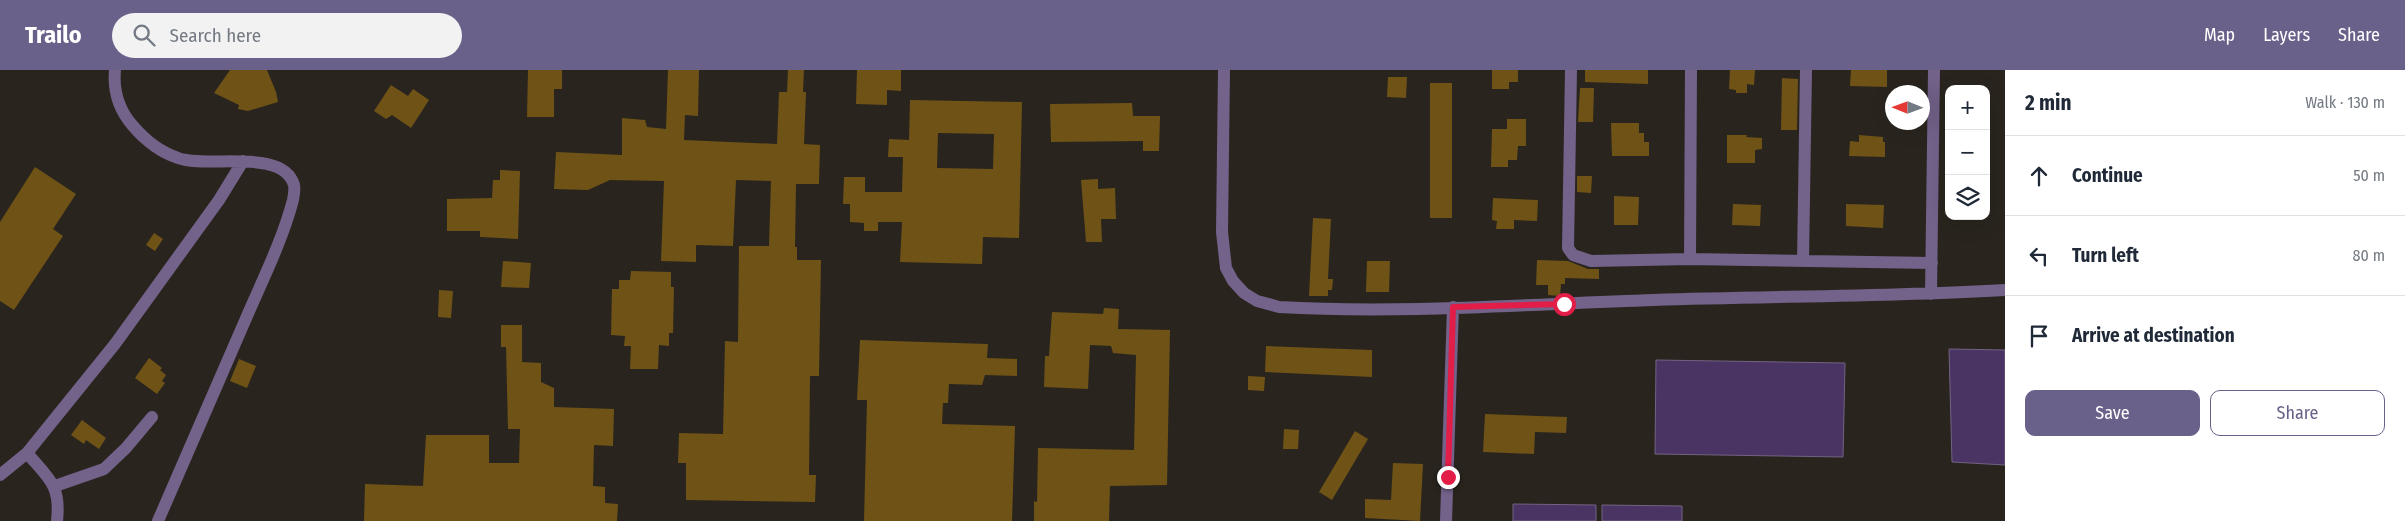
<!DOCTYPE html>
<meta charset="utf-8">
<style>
:root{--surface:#fff;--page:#f2f2f3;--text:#1f2937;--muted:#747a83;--line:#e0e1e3;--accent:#6a618a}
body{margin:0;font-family:"Fira Sans Condensed",sans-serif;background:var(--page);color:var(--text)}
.controls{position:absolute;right:15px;top:15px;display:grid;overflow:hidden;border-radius:10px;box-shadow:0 5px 20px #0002}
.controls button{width:45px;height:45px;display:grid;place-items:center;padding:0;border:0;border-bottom:1px solid var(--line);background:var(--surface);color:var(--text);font:25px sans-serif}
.compass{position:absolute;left:1885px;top:15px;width:45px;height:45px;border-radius:50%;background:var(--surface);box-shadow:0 5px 20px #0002;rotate:271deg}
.stop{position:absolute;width:15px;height:15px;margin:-11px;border:4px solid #e11d48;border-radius:50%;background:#fff}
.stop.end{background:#e11d48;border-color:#fff;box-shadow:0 1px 5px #0008}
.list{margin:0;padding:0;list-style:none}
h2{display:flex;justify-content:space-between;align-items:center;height:65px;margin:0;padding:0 20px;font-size:21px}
h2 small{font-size:16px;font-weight:400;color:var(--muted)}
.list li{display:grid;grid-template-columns:32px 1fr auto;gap:15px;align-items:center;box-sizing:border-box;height:80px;padding:0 20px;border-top:1px solid var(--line)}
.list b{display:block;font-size:19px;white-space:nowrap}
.list em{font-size:16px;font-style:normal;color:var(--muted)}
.actions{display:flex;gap:10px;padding:15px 20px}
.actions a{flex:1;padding:11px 0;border:1px solid var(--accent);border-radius:10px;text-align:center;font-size:18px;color:var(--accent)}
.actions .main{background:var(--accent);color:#fff}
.icon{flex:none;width:28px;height:28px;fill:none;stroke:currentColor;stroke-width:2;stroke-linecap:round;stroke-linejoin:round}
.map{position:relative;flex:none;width:2005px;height:451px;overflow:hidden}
header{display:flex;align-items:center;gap:30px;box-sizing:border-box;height:70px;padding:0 25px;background:var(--accent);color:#fff}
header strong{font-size:24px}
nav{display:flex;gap:28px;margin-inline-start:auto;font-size:18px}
.search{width:350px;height:45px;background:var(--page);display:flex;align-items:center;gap:12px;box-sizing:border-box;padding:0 18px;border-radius:28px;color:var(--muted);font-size:19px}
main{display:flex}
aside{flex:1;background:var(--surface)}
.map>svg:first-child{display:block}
</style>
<header>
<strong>Trailo</strong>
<div class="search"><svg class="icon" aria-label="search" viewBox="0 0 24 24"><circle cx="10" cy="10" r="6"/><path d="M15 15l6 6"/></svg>Search here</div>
<nav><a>Map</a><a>Layers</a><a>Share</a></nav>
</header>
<main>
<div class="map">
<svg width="2005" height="451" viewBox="0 0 2005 451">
<rect width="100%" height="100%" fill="#29251e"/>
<path fill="#4a3464" stroke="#736383" d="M1949 279 2005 280V395L1952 392Z
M1656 290 1845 293 1843 387 1655 384Z
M1513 434 1596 435V451H1513Z
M1602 435 1682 436V451H1602Z"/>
<path fill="#6f5216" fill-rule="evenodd" d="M230 0H267L276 22 278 32 248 41 238 39 239 35 214 23Z
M528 0H562V19H554V47H527Z
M668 0H699L698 46 685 45 684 70 777 74 779 22H787L788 0H804L803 22H806L804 74 820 75 819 114H796L795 177H797V190H821L819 306H810L809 405H816L815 432 686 430V393H678L679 363 723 364 725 271 738 272 739 176H769L771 111 736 110 733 176 696 175V192L661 191 664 111 610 110 588 120 554 119 556 82 622 85V48L645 50 647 57 666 59Z
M857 0H901V21L887 20V35L856 34Z
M1492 0H1518V12H1509V19H1492Z
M1585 0H1648V14L1585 12Z
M1730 0H1755L1754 15 1747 14V23H1736V20L1729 19Z
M1851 0H1887V17L1850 16Z
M1388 7H1407L1406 28 1387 27Z
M1782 8 1798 9 1797 60H1781Z
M1430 13H1452V148H1430Z
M391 15 408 26 413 19 429 30 411 58 392 45 386 49 374 41Z
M1580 18H1594L1593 52H1578Z
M910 30 1022 32 1019 168 983 167 982 194 900 192 902 152H878V161H864V153L850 152V134H843L844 107H865V122H902L903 87H888L889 69 909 70ZM938 63 994 64 993 99 937 98Z
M1132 33 1133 46H1160L1159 81H1143V71L1051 72 1050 34Z
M1507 49H1526V76H1518L1517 90H1508V97H1491L1492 59H1507Z
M1611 53H1639V63H1644V72H1649V86H1612Z
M1727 65H1747L1746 67 1762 68V79L1755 80V93H1727Z
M1859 65 1883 67V72H1885V87L1849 86 1850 71 1859 72Z
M35 97 76 124 53 159 63 166 14 240 0 231V152Z
M500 100 520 101 518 169 480 167V161H447V129L492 128 493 110H500Z
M1577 106H1592L1591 123 1577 122Z
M1098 109V119L1115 118 1116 149H1101L1102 172H1086L1081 110Z
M1614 126 1639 127 1638 155H1614Z
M1493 128 1538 130 1537 151 1514 150V159H1496L1497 151 1492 150Z
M1733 134 1761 135 1760 156 1732 155Z
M1846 134 1884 135 1883 158 1846 156Z
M1313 148 1331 149 1328 209H1333L1332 220H1328V226H1309Z
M154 163 163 169 155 181 146 175Z
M1537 190 1568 191 1588 199H1599V209L1565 208V214H1561L1560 226 1548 225V215H1536Z
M503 191 531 193 529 218 501 217Z
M1367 191H1390L1389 222H1366Z
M631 201 671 202V217H674L673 263H669V276L659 275 658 299H630L631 276H624L625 266 611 265 612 219H619V210H630Z
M439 220 453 221 451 248 438 247Z
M1104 238 1119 239 1118 259 1170 260 1167 415 1110 416 1109 451H1034V431L1037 432 1038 378 1134 380 1136 285 1113 283 1111 276 1090 275 1088 319 1044 317 1045 286H1049L1052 242 1103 244Z
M501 255H522V292L541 293V312L554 318V337L614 339 613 376 594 375 593 416 605 417V433L618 434 617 451H364L365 414 423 416 426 365H489V393H519L520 359H508L506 277H501Z
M860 270 988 274 987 288 1017 289V306L985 305 982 315 949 314 948 333H943L942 354 1015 356 1012 451H864L867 330H857Z
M1266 276 1372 280V307L1265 302Z
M149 288 162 298 160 300 166 305 162 311 165 313 157 324 135 308Z
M239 289 256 296 247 318 230 311Z
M1248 306 1265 307 1264 321 1248 320Z
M1485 344 1567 347 1566 363 1535 362 1534 384 1483 382Z
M82 350 106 368 99 379 86 370 84 374 71 365Z
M1284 359 1299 360 1298 379H1283Z
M1355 361 1368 369 1332 430 1319 422Z
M1393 393 1423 394 1420 451 1365 448V429L1391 430Z"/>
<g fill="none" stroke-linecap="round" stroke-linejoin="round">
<path stroke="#73628a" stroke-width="12" d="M115 0C113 21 119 40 133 56 145 70 160 82 178 88 206 99 283 77 294 115 295 120 294 125 293 130 282 172 261 213 244 253 215 319 187 385 158 451
M1224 0 1222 162 1226 198 1233 211 1244 223 1257 231 1279 237C1404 244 1529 234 1654 230 1771 226 1888 227 2005 220
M1571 0 1568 178 1573 185 1591 191 1690 189 1932 193
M1690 189 1691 0
M1803 191 1806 0
M1931 224 1934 0
M27 383C49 409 61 415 57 451
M0 405 27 383 115 274 219 130 243 91
M55 416 104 399 126 378 152 347
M1446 451 1453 237"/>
</g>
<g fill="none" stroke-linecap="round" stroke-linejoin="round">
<path stroke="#e11d48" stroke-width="6" d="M1448 407 1453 237 1564 234"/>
</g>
</svg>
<div class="controls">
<button>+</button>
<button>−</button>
<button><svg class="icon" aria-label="layers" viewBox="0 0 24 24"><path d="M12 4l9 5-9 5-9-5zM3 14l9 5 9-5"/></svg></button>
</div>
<svg class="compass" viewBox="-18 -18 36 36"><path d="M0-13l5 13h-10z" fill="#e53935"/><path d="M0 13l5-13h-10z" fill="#747a83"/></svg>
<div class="stop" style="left:1564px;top:234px"></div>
<div class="stop end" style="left:1448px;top:407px"></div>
</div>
<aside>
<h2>2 min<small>Walk · 130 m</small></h2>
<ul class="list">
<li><svg class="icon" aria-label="ahead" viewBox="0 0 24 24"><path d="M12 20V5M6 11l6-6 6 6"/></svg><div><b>Continue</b></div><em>50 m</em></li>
<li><svg class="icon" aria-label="left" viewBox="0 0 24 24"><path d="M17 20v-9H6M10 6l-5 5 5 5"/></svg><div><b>Turn left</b></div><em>80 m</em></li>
<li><svg class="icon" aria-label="arrive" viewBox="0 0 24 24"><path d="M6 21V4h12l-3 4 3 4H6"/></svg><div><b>Arrive at destination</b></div></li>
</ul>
<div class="actions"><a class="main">Save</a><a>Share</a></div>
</aside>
</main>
